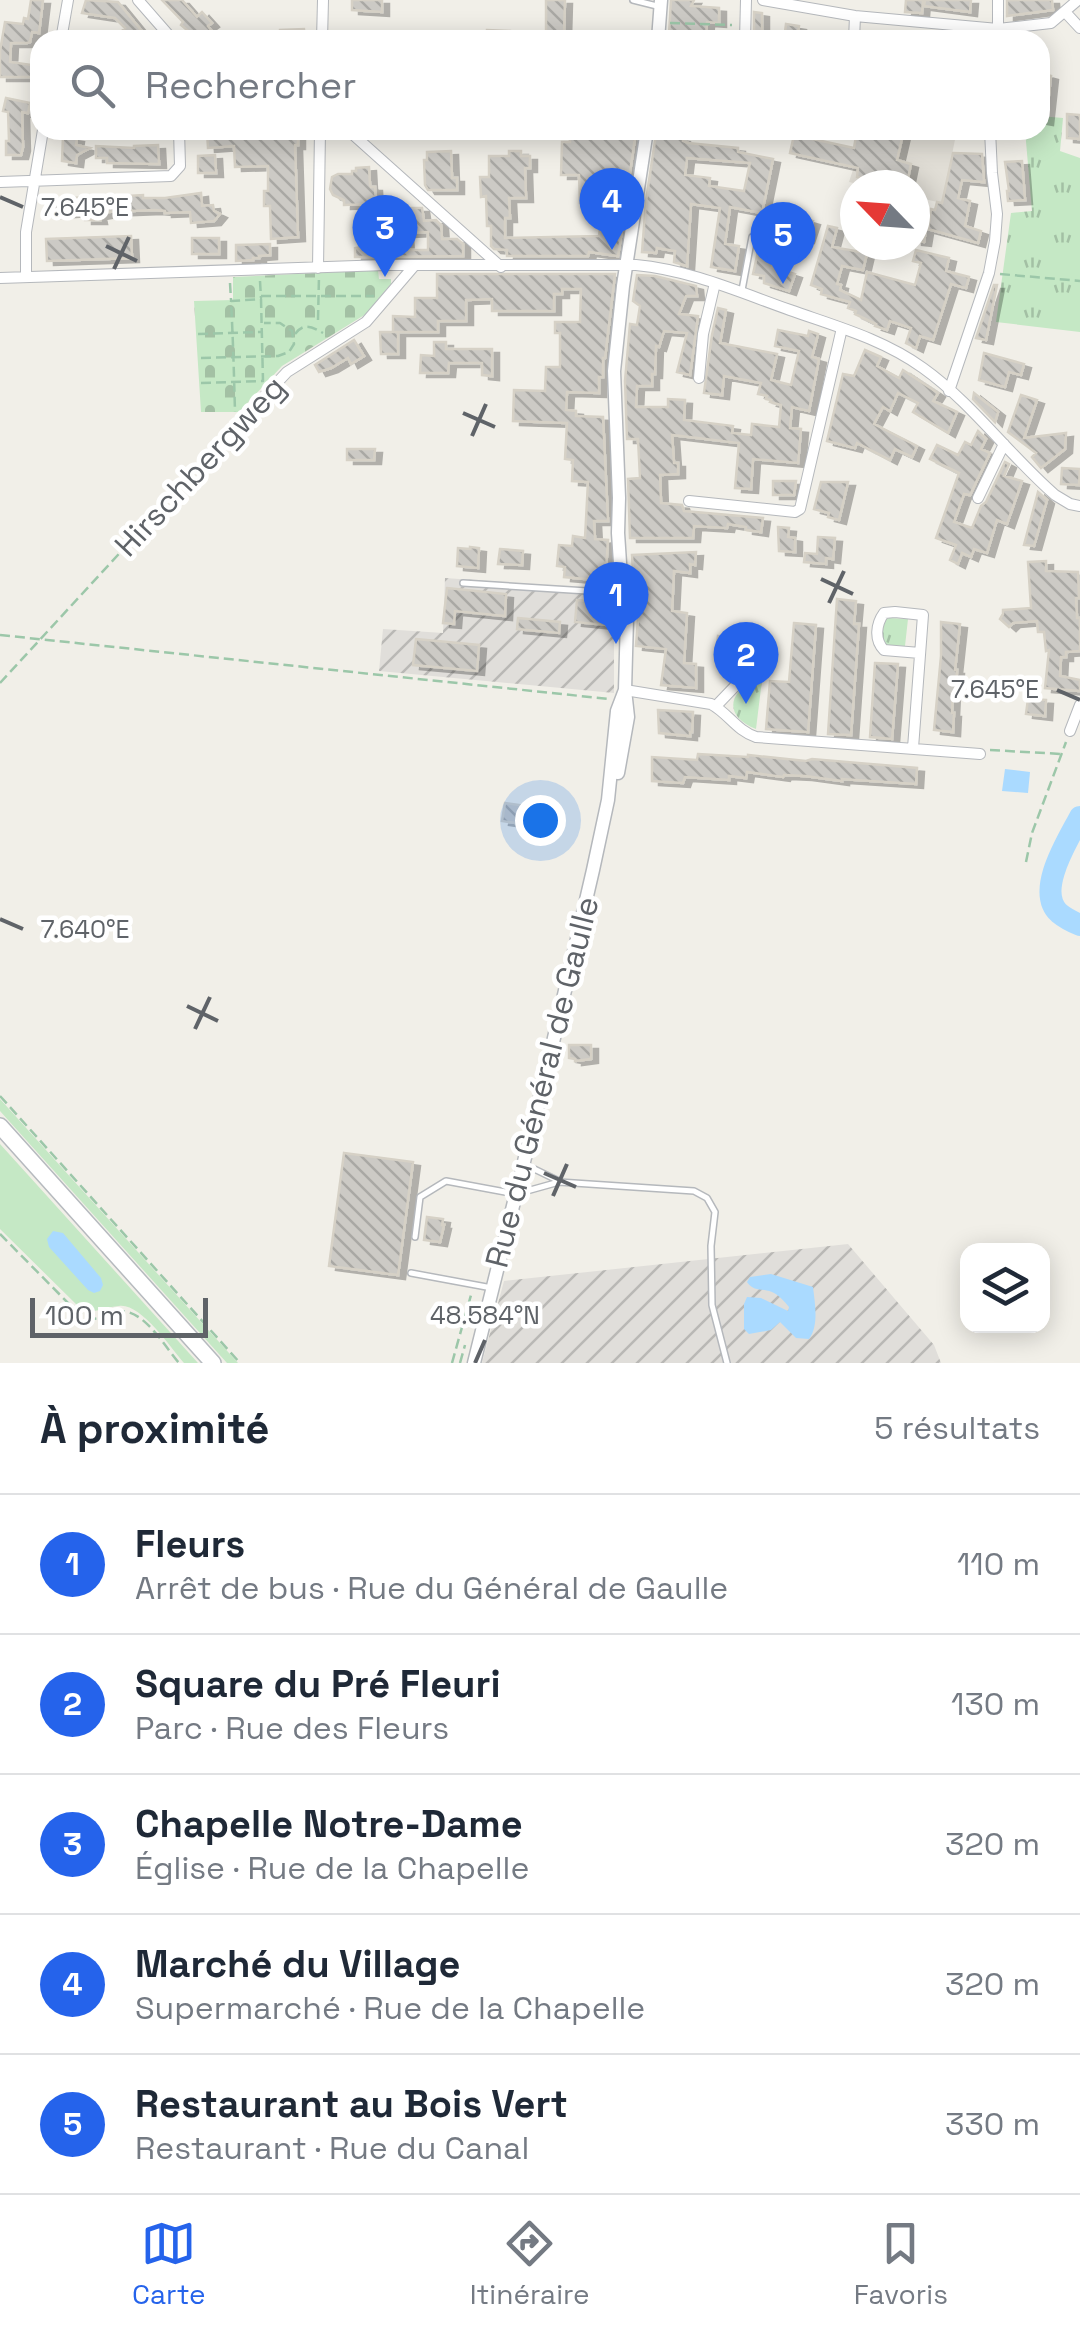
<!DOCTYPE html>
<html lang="fr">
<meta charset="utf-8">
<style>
:root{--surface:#fff;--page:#f2f2f3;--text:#1f2937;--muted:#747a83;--line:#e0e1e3;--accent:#2563eb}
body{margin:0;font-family:"Space Grotesk",sans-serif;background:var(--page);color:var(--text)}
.controls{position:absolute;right:30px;bottom:30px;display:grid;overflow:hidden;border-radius:20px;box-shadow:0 5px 25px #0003}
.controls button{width:90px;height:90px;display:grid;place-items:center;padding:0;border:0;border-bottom:2px solid var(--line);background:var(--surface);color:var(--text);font:50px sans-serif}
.compass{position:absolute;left:840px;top:170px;width:90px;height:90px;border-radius:50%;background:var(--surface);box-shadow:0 5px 25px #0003;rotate:295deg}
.scale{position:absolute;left:30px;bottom:25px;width:178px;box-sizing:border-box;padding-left:10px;border:5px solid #5f6368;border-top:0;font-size:28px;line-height:35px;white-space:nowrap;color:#5f6368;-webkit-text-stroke:8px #fff;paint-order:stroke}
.you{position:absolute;left:540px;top:820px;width:35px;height:35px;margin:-25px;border:8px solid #fff;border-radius:50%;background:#1a73e8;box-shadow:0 0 0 15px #1a73e833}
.badge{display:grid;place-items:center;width:65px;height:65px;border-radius:50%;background:var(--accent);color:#fff;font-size:32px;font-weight:700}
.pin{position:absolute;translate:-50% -82px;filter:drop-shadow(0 2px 5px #0008)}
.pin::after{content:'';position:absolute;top:52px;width:35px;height:30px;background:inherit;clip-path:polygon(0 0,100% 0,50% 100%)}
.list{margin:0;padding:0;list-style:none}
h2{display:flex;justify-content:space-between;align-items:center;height:130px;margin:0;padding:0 40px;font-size:42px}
h2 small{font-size:32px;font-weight:400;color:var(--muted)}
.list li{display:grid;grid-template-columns:65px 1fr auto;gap:30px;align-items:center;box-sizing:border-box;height:140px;padding:0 40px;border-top:2px solid var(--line)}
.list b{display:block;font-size:38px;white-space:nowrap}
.list p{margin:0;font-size:32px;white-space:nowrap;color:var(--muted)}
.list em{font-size:32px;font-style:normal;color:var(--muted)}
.icon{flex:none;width:55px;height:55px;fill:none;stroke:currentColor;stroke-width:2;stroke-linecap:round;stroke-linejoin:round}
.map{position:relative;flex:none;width:1080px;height:1363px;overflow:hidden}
.search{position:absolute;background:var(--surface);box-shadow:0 5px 25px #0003;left:30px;right:30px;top:30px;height:110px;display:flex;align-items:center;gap:25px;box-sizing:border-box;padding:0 35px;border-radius:30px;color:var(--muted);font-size:38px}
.sheet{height:830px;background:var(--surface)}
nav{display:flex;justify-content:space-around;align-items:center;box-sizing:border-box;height:140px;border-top:2px solid var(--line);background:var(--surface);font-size:28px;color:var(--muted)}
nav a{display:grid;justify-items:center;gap:5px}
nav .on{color:var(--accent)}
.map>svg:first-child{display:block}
</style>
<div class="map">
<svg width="1080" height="1363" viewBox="0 0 1080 1363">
<defs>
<pattern id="industrial-furrows" width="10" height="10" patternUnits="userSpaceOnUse" patternTransform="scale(2.5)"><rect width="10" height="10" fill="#e0deda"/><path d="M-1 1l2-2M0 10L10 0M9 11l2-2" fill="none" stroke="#b9b8b5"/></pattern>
<pattern id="cemetery-stones" width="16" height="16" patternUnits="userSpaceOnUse" patternTransform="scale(2.5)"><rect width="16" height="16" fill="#c5e8c5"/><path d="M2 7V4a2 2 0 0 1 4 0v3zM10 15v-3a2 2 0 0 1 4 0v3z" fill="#a3c0a4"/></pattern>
<pattern id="park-tufts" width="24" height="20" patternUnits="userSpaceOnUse" patternTransform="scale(2.5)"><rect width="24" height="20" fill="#c5e8c5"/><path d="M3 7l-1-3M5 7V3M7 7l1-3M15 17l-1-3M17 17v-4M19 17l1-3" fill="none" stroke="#a3c0a4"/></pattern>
<pattern id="building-back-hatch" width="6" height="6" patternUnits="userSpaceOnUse" patternTransform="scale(2.5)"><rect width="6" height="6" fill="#cccac5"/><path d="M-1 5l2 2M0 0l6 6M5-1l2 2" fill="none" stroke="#a9a8a4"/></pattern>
<filter id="shadow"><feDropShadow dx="7" dy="4" stdDeviation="0" flood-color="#0004"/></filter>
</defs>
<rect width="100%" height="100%" fill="#f1efe8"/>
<path fill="url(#industrial-furrows)" d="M445 578 614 590V693L379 671 383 629 443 633Z
M848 1244 934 1345 941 1363H482L504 1281Z"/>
<path fill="#e1ded6" d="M866 130H957L942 203 915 197V185H862L849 182Z"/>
<path fill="#c5e8c5" d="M0 1099 238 1363H227L0 1111Z
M0 1144 198 1363H184C170 1347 141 1303 119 1306 104 1307 95 1315 80 1308L0 1229Z"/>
<path fill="url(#cemetery-stones)" d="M378 270 379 279H391V284L366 314 282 366 239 412H201L194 301 233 300V277Z"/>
<path fill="url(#park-tufts)" d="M1040 116 1063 118 1060 151 1080 158V332L996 322 1011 213 1032 211 1025 130H1040Z
M889 618 908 619 905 646 885 645 882 639 884 620Z
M754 680H762L756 729C726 717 726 695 754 680Z"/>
<path fill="#aadaff" d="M1005 769 1030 772 1028 793 1002 791Z
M53 1231 63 1233 101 1278 103 1285 100 1291 94 1293 88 1290 49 1247 47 1239Z
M771 1274 813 1287C815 1304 819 1326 809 1339L796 1338 780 1322 771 1330 749 1334 744 1329V1304L747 1297 761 1298 788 1311 789 1307C784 1301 779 1295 772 1292 761 1288 754 1292 747 1282L750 1277Z"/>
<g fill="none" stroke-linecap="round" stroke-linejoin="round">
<path stroke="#aadaff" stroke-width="22" d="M1080 817C1068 840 1035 891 1059 913 1065 918 1073 922 1080 925"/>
</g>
<path fill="url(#building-back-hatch)" stroke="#d6d1c6" stroke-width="2.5" fill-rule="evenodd" filter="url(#shadow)" d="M31 0H43L39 33 32 32 30 42 27 43H11L10 62 32 65 31 77H0V51L5 22 23 24 24 18 28 19Z
M86 0 118 2 145 35 140 40H126L120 33 125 28 115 18 82 13Z
M162 0H182L197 17 202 12 212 23 208 26 211 30 199 40 181 25 183 22Z
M352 0H382V12L352 10Z
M546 0H565L564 34 546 33Z
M671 0H694L691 6 719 8V23L707 22 706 40H676L677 35 669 34Z
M906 0H923L922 13 905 12Z
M925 0H971L970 12 924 6Z
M1007 0H1052L1053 10 1007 16Z
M754 12 762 13V37H754V40Z
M786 24 799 26 797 40H784Z
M304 29 305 40H280V30Z
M487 30 510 31V40H487Z
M1040 73 1051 76 1046 121 1040 120Z
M6 98 30 103 28 113 22 112 23 147 21 155H6V141H9L8 112 3 111Z
M1067 114 1080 115V139L1067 138Z
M298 130V145H295L298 237 271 239 270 206H264V191H268V166L235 167 234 146 208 148 207 131Z
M569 130H620L619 136 635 138 630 172 619 170 617 189 628 191 618 256 589 252 588 256H507V250L494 249 491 246V226H487L486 196 481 197 480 177H489V156H509V151H521V156H530V168H525L526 198H509L510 218H505V238L599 236 602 214 593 212 595 203H580L579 175H561L562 142H570Z
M857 130H904L897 160 911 164 907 183 896 181 895 185H861L862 178 857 177 858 168 790 153 794 135 854 148Z
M656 134 683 138V141L688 143 738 148V152L773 159 762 213 730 207 725 244 739 246 735 271 711 267 720 208 691 204 687 266 674 262 675 251 657 248 656 253 642 252 646 201ZM687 158 750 163 744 191 709 186 710 178 685 175Z
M63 136 77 138 76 145 90 148 77 155 76 163 62 161Z
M158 145 159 164 107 163V158H96V146L134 148V146Z
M451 151 452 178H457V190H428L425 185 424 160H427V152Z
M953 153 982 154 984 182 962 180 958 198 970 201 965 226 981 231 978 243 928 229 931 209 935 210 937 202 942 203Z
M215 155 216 173H198V156Z
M1022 161 1025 200 1008 201 1007 191H1009L1005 162Z
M369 167 370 185 371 187H375L376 204 344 205V200L333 195 330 189 332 177 338 174H352V171H356V168Z
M201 193 202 206 213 205 214 211 220 214 214 221 191 223 190 212 165 213V211L155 210 105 212V214L99 215 100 220H85V212L54 214V199L89 197V199L121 198H128V196L143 195V198H165Z
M404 208H422L424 221 436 220 441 225 442 239H457L463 244V256L355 257V248L369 246V244H384L383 241H388L387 222 400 221 399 214ZM428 232V250H407L406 233Z
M799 217 813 221 807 239 794 235Z
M915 222 927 224 924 242 915 241Z
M828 226 837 228 832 247 867 253 863 270 842 266 837 284 841 285 840 290 861 300 867 272 915 285 921 263 913 261 916 250 949 258 946 271 969 277 966 288 951 284 933 340 920 336 916 348 906 343 911 328 890 321 887 330 875 326 876 324 855 314 856 311 848 308 850 302 821 294 822 289 811 285Z
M131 236 132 258 47 261 46 239Z
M192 238H219V254H192Z
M761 238 778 241 772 267 795 274 789 291 764 283V276L753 274Z
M270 244V255L259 256V258H253V260L236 261V245Z
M437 274H615L605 358H603V377H599V393L567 392 566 410 576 411V416L603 417 608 521H594L595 539 608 540 606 570H608L607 581 564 577 565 567 557 566 559 545 572 546 573 536 585 538 588 482 572 481 573 460 565 459 567 423 513 421 514 390 545 391 546 367H560V333H555V322H580L581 289H562V294H554V311H492V299L466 300V321H438V332H393V316L415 317V298H437Z
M637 275 655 276 696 286 697 296H686L679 314 698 316 690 375 677 372 687 333 664 331 659 347 656 346 655 374H652V386H637L636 407H668V399L685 400 684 420 733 426 732 433 751 435 752 424 779 427 781 405 770 402 771 400 766 399 767 396 758 394 761 383 724 376 722 395 704 393 712 335 718 308 726 310 720 343 777 354 771 380 791 385 799 351 775 346 778 330 808 336 809 331 818 334 812 357 819 359 809 411 792 407 790 428 801 429 798 463 753 459 751 489 735 488 739 443 672 435 674 463H678V474L660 475 661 503 682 505 684 511 763 518 761 532 746 530V527L728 524 727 528 694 526 693 538H630L628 479 640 478 638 439H627L625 381 630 324 637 325 640 306 633 301Z
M994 285H997L986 340 976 338Z
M380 332H398V354H381Z
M354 340 364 356 351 364 348 358 331 368 319 372 315 365Z
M434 342H446V349H492V376L482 375V363H449L448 373H420L421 355 434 356Z
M865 350 881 357 877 366 899 378 903 370 938 393 933 401 957 412 948 433 913 412 918 403 898 393 890 411 883 407 874 424 917 446 912 457 895 449 890 460 857 443 855 448 827 441 843 374 854 376Z
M984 353 1024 364 1021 375 1009 372 1005 387 979 380Z
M974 393 998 412 995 422 973 399Z
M1021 395 1037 400 1024 438 1066 433 1065 449 1041 468 1032 457 1036 453 1008 432Z
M978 431 986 439 981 449 990 453 970 495 964 494 954 522 972 528 981 506 986 502 1005 462 1009 464 1004 476 1022 481 1007 524 997 520 987 553 974 549 971 557 962 553 958 564 950 560 956 545 936 538 959 473 930 459 937 445 958 455 965 442 971 445Z
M347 449H375L374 460H347Z
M1062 468 1080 469 1079 485 1061 484Z
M773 481H796L794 495H773Z
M821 482H848L839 520 828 517 829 513 814 509Z
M1038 492 1047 500 1034 546 1024 545Z
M778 527 789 528 788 537 795 538V552L779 551Z
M818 537 835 538 833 559 826 558V564L804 562 805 553 817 554Z
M470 547 479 548 478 568 457 566 458 548 470 549Z
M500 549 523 551 522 565 498 564Z
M696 552 695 565 690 564V573L674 571 672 611 687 613 684 663 696 664V688L661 685 666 649 636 646 638 619 635 608 632 555Z
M1046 561V571L1078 572 1079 598H1076L1077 618H1080V651L1066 652V657H1061L1060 676 1080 680V691L1045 688 1049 650 1046 651 1044 632H1038L1037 621 1013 623 1009 627 1000 619 1003 614V610L1031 608 1028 562Z
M447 588 506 594 505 616 455 611 454 624 443 623Z
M837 599 856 601 854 624H859L851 735 828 734Z
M577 600 608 603 606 625 575 622Z
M518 618 560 622 559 633 517 629Z
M941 622 960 624 955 670H957L956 692H953L952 713H954L953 732 934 730 941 656Z
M794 623 816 625 808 732 766 729 770 681 789 682Z
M718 636 735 638 732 655 716 654Z
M416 639 479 645 477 671 413 665Z
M875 663 898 664 892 739 870 737Z
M1028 699 1046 700 1045 716 1026 714Z
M658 710 693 712 692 732H690V736L659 733Z
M698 754 748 757V755L806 761 812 759 917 768 916 784 842 779V781L805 776 784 775 783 777 747 772 746 778 729 776V780L685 777 683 783 652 781V757L697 760Z
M505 803 547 809 544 827 502 821Z
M569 1045H591V1059L575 1061V1059L569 1058Z
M344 1153 413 1162 398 1275 329 1266Z
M427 1217 443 1219 442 1225H444L440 1242 424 1240Z"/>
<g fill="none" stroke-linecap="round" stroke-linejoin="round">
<g stroke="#b5b8bc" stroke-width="8">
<path id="service" d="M633 0 657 6
M742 290 752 237
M463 583 619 593
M526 1165 557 1180
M415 1237 420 1197 446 1181 516 1194 559 1182 694 1191 707 1198 715 1212 711 1246 712 1305 727 1363
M411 1273 492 1288"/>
</g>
<g stroke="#b5b8bc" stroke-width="12">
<path id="minor" d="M138 0 173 40
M763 0 855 16 998 29 1051 23 1078 0
M1066 13 1080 28
M61 40 68 0
M322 40 323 0
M745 40 746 0
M854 40 855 16
M994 40 998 29V0
M348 130 501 267
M0 182 171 176 180 166 179 130
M318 268 320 130
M26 277V232L43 130
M0 278 386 265H636C690 270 739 292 790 310 835 326 883 339 923 368 972 403 1009 455 1055 495L1070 504 1080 506
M699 378 703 334 715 283
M949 391 989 273 995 241 997 214 992 173 990 130
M206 459 287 372 366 322 414 266
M978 498 1004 444
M689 501 795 512 800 509 842 328
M625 690 711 704C728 713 737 731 756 737L980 754
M716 706 762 658
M1070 731 1080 705
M913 748 923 615 895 612 884 613C876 624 874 640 884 650L920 653"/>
</g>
<g stroke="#b5b8bc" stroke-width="15">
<path id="tertiary" d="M658 40 661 0
M618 773 628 717 625 690 627 618 622 593 618 533 619 498 614 371 623 286 647 130
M474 1363 544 1081 593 870 608 800 617 711 625 690"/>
</g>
<g stroke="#b6babf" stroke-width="18">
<path id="secondary" d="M0 1126 213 1363"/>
</g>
<path stroke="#9cc7a9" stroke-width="2.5" stroke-dasharray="10 5" stroke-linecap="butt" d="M670 23 732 25
M1000 274 1080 281
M260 281 261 298
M230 283 231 300
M261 296H374
M318 320 319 276
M198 334 261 332
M295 334C304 322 312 327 323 333
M201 358 278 356 289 352 294 344 292 331 280 323H264
M201 383 263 381 261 299 231 301C233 338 234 375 235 412
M0 635 609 699
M0 683 198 468
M990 750 1062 754
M1026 862 1032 833 1066 742
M0 1096 240 1363
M0 1234 75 1310C105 1331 109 1307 128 1312 149 1318 166 1348 179 1363
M452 1363 471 1295
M460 1363 465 1345"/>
<use href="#service" stroke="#fff" stroke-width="5"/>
<use href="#minor" stroke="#fff" stroke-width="10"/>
<use href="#tertiary" stroke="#fff" stroke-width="12"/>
<use href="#secondary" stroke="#fff" stroke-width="15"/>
</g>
<path fill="none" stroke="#5f6368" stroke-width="4" d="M0 197 23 207M106 246 137 261M114 269 129 237M463 413 495 427M472 436 486 404M821 579 853 594M829 603 844 571M1057 690 1080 700M0 919 23 929M187 1006 218 1021M195 1029 210 997M544 1173 576 1187M553 1196 567 1164M475 1363 485 1340"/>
<g text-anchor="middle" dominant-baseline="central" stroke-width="9" stroke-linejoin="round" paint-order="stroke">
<g font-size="32" fill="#5f6368" stroke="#fff">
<text transform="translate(200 466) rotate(-47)">Hirschbergweg</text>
<text transform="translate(542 1082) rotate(-76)">Rue du Général de Gaulle</text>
</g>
</g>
<g font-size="25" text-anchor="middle" fill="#5f6368" stroke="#fff" stroke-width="9" stroke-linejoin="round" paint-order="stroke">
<text x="85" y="216">7.645°E</text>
<text x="995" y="698">7.645°E</text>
<text x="85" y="938">7.640°E</text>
<text x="485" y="1324">48.584°N</text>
</g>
</svg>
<div class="controls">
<button><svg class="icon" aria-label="layers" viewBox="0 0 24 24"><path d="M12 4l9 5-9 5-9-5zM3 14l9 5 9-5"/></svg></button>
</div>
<svg class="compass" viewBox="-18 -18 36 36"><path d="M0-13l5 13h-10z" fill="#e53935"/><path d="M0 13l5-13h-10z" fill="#747a83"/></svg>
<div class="scale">100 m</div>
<div class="you"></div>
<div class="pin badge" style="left:616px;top:644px">1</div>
<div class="pin badge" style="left:746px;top:704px">2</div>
<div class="pin badge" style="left:385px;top:277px">3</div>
<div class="pin badge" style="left:612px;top:250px">4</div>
<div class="pin badge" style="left:783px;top:284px">5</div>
<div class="search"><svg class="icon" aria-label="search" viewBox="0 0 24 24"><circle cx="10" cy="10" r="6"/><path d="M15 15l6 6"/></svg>Rechercher</div>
</div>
<section class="sheet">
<h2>À proximité<small>5 résultats</small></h2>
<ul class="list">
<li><span class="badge">1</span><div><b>Fleurs</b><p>Arrêt de bus · Rue du Général de Gaulle</p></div><em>110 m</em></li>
<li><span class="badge">2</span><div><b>Square du Pré Fleuri</b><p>Parc · Rue des Fleurs</p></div><em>130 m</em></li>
<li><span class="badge">3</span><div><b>Chapelle Notre-Dame</b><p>Église · Rue de la Chapelle</p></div><em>320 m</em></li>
<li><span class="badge">4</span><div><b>Marché du Village</b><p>Supermarché · Rue de la Chapelle</p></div><em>320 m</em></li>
<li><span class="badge">5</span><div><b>Restaurant au Bois Vert</b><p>Restaurant · Rue du Canal</p></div><em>330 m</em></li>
</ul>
</section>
<nav>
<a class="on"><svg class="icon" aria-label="map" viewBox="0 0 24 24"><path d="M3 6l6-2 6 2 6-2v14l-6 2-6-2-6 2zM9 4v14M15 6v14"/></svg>Carte</a>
<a><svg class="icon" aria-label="directions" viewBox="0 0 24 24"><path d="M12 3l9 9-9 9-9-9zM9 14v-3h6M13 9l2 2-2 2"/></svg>Itinéraire</a>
<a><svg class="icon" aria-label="saved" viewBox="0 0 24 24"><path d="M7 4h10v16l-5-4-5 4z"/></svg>Favoris</a>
</nav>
